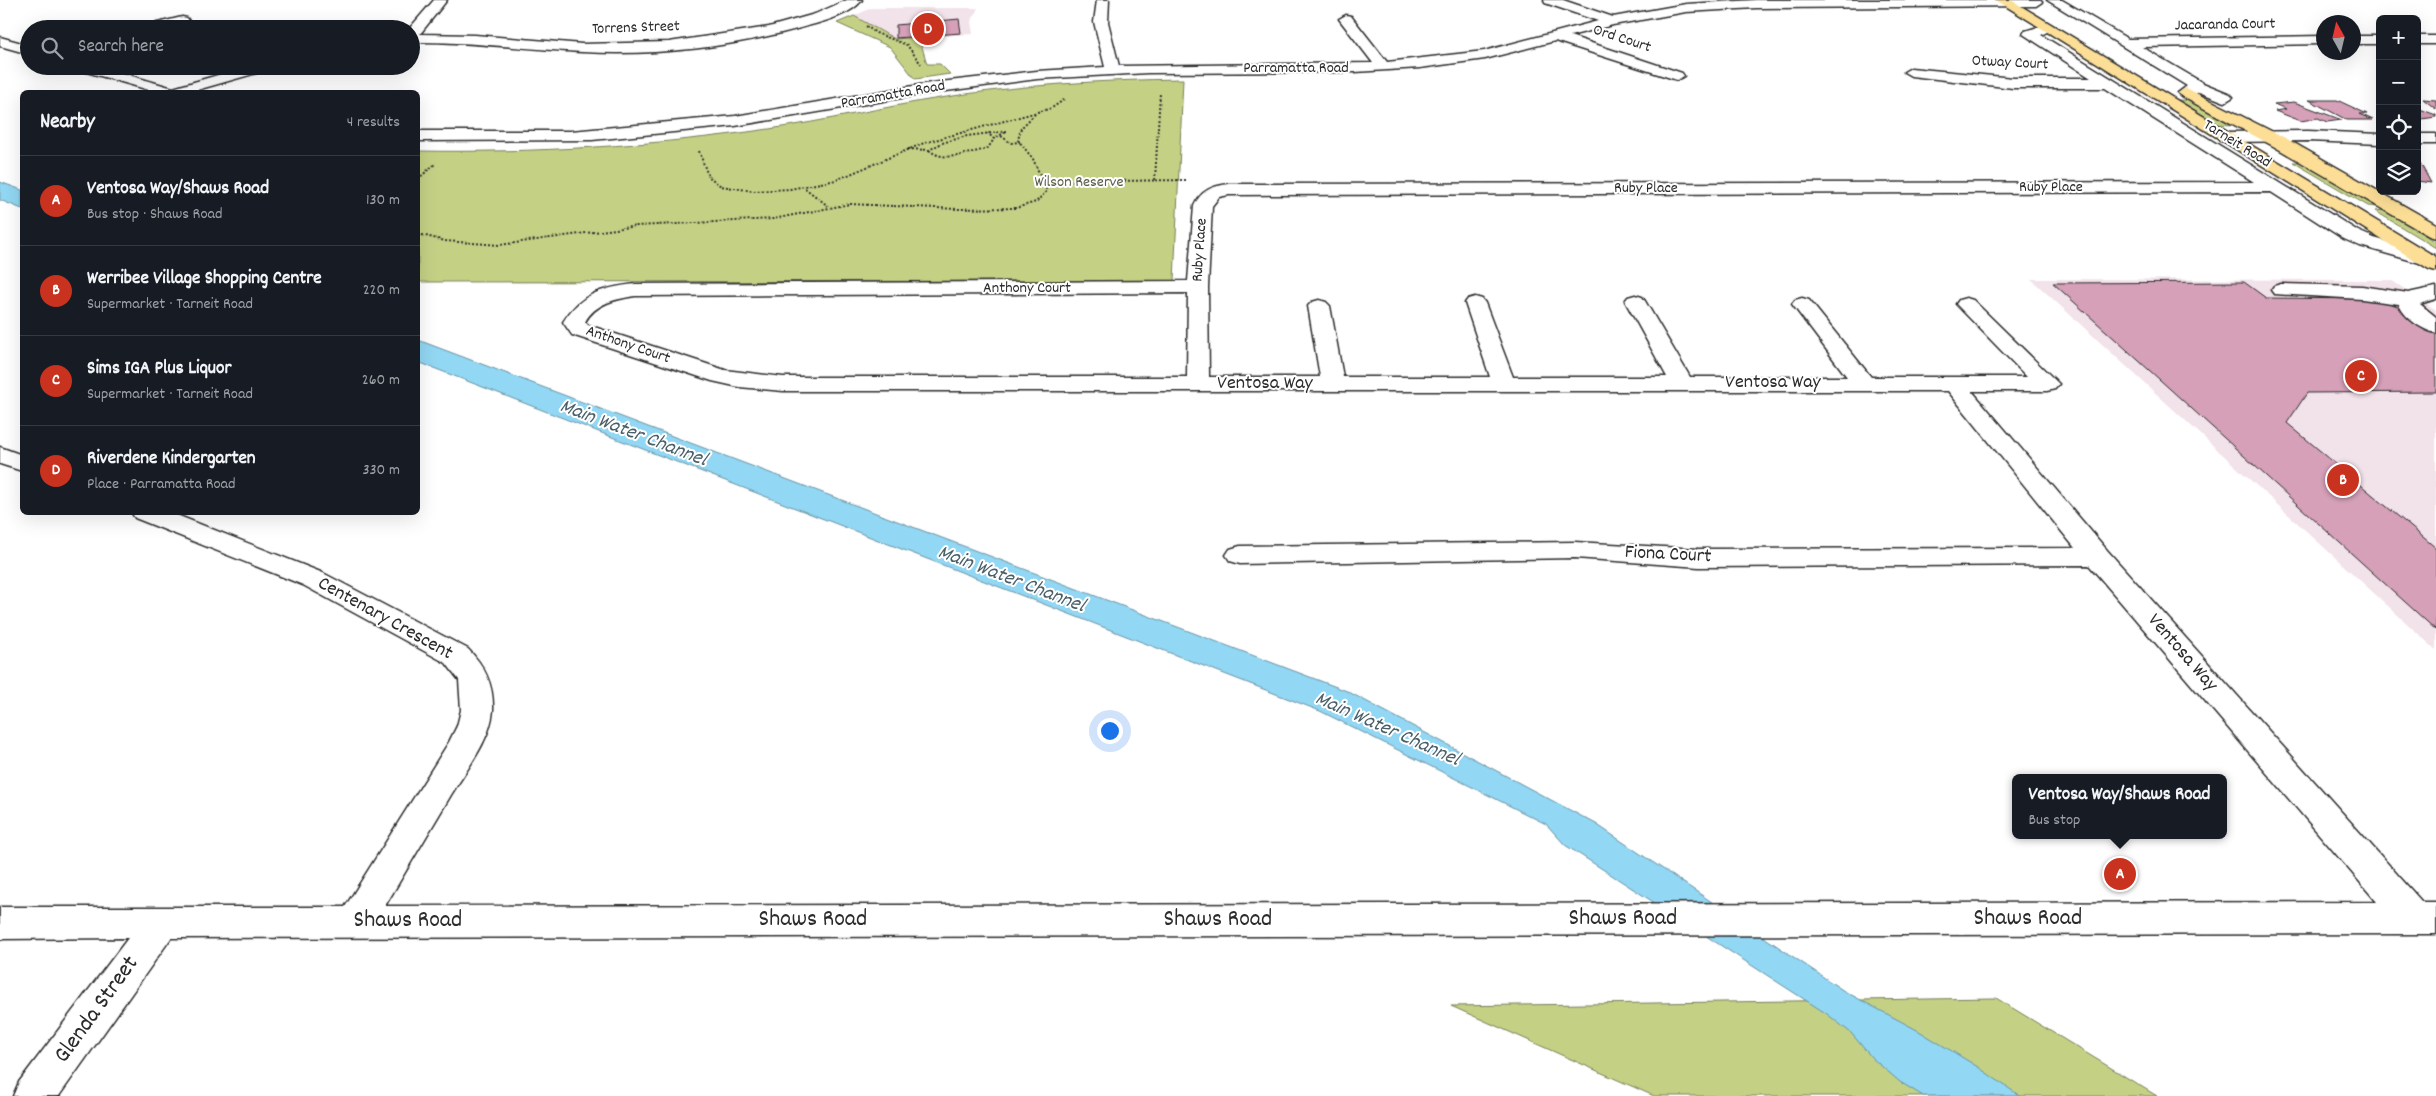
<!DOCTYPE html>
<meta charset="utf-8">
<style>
:root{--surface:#171b24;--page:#242831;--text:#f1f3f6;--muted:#9ea1a6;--line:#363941;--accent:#c8321e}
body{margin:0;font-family:Dekko,sans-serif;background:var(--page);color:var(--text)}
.controls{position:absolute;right:15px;top:15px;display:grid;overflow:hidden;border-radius:8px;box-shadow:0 5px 20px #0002}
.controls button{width:45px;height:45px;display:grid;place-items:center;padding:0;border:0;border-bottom:1px solid var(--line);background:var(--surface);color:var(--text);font:25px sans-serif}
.compass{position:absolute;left:2316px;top:15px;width:45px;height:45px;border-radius:50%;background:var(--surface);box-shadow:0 5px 20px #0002;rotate:352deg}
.you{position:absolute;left:1109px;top:730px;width:18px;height:18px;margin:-12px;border:4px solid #fff;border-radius:50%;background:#1a73e8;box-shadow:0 0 0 8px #1a73e833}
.badge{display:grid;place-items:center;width:32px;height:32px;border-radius:50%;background:var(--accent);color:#fff;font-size:16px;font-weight:700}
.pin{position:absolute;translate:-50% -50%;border:2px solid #fff;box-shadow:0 1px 5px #0006}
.popup{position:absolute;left:2012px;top:774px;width:215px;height:65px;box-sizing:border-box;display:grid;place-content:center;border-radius:8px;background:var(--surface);filter:drop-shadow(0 1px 4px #0005);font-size:16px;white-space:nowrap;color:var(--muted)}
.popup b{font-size:19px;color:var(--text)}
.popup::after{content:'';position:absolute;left:50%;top:100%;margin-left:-10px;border:10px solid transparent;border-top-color:var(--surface)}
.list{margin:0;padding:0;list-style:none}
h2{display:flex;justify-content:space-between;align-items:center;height:65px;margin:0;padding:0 20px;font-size:21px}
h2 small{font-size:16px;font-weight:400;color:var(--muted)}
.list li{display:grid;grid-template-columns:32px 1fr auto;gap:15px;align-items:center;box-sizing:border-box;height:90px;padding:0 20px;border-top:1px solid var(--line)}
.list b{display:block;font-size:19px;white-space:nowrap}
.list p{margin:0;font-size:16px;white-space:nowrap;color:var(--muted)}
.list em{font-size:16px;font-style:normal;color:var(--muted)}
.icon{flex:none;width:28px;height:28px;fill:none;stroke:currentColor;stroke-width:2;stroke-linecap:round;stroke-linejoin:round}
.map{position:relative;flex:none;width:2436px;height:1096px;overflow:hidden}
.search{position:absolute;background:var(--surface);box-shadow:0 5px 20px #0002;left:20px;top:20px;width:400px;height:55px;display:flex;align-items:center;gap:12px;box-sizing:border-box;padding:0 18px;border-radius:28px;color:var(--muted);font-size:19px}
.panel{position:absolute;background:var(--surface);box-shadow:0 5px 20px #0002;left:20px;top:90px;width:400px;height:425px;border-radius:8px}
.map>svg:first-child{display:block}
</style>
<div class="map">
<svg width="2436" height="1096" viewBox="0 0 2436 1096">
<rect width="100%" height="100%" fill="#fff"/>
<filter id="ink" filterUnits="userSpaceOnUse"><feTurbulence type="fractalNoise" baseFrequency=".02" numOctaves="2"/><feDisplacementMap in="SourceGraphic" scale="10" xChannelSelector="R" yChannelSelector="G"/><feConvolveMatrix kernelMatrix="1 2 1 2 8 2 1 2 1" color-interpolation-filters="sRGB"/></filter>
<g filter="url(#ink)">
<path fill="#f2e2ea" d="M871 8H978L971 22 973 34 895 39 854 16Z
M2031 279 2391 280 2436 310V650Z"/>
<path fill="#c4d185" stroke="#787e58" d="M854 16 895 39 919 37 927 64H940L950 74 915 79 890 47 837 23Z
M1183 79 1174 281 418 282V151C535 153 652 146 769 129 826 121 883 107 940 98 1020 85 1102 80 1183 79Z
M2178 100H2187L2232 125 2217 124Z
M2293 162H2301L2377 207 2368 206Z
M2384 210 2436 242V248L2375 211Z
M1996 998 2157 1096H1654L1451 1006Z"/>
<path fill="#92d7f3" stroke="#6992a3" d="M0 182 22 190V209L0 200Z
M418 340 1347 691 1596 824 1844 991 1919 1031 1978 1067 2020 1096H1923L1900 1082 1872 1058 1851 1033 1827 1014 1565 845 1546 824 1320 711 418 362Z"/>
<path fill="#d5a0b8" stroke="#2b2b2b" d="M959 19 961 33 896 38V25Z
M2423 99 2436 100V109Z
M2309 100H2337L2367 114H2360L2373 120H2347Z
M2294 102 2342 120 2327 122 2318 118 2301 121 2275 111 2286 109 2274 104Z
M2417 108 2436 115V117L2422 119 2417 117Z
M2417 161H2419L2431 183 2417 181Z
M2244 282 2266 298 2374 299 2395 305 2436 332V392L2307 393 2287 423 2436 548V630L2053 283Z"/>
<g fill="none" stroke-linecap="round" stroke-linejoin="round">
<g stroke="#2b2b2b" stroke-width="3">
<path id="minor" d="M434 0H447L420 34 475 35 582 44 669 42 769 27 815 14 847 0H862C851 15 822 22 804 27 733 47 656 56 582 52 525 49 469 41 411 42V29H409Z
M1097 0H1109L1108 22 1119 66 1373 63 1339 19 1346 15 1351 16 1387 62 1484 51 1598 21 1545 3 1544 0H1563L1613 17 1686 4 1756 0H2041L2042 2 2036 6 1756 8 1686 12 1613 25 1570 36 1682 73 1684 76 1677 80 1555 41 1485 59 1420 68 1355 72 1148 73 1037 79 931 93 735 126 592 140 418 141V131H571L735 116 931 83 1037 71 1105 67 1094 22Z
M2047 0H2062L2128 39 2324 36V44L2142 47 2203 83 2230 94 2233 97 2225 102 2199 92 2186 98 2178 93 2187 86Z
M182 17 187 18 189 21 187 24 167 29H143L145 26Z
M2048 24 2055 28 2041 35 2358 231 2374 238 2434 255 2436 260 2427 265 2360 246 2344 239 2271 192 1229 195 1219 197 1212 206 1208 287 1209 377H1320L1308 306 1312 302 1319 300 1326 302 1330 306 1343 377H1490L1465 303 1468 299 1475 297 1482 299 1485 303 1513 377H1667L1625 301 1628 297 1635 295 1642 297 1645 301 1690 377H1847L1792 304 1795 300 1802 298 1809 300 1871 377H2027L1956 304 1959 300 1966 298 1973 300 2059 384 2055 389 2047 391H1972L2107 550 2422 902H2436V934L171 938 59 1096H13L19 1082 128 938 0 939V907H345L449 742 457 726 461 710 459 680 446 663 303 585 135 518 131 512H169L323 573 468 649C485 666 494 685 493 710 491 740 466 770 451 795 429 832 407 869 385 906L2377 902 2089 565 1699 567 1575 558 1240 564 1230 561 1226 555 1230 549 1240 546 1575 542 1699 549 2075 548 1948 391H783L739 387 712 381 572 335 563 322C581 293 603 288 635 284L1188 281 1194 206C1201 190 1213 186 1229 184L2254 182 2105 88H2013L1911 76 1904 72 1911 68 2013 78H2091L2023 34 2025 31ZM1188 293 1187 377H783L725 370 588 325 585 322C595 303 616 299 635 296Z
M2354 36H2380V44H2354Z
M2417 36H2436V44H2417Z
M0 37 29 45V54L0 46Z
M74 66H98L173 88 249 66H273L271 69 190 92H156L76 69Z
M2308 131 2380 134V144L2308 141 2226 142 2220 141 2218 137 2220 133 2226 132Z
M2417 134H2436V144H2417Z
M2281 284 2362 286 2408 293 2436 287V299L2420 304 2436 317V333C2422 330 2403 317 2399 304L2362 299 2274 294 2271 290 2274 286Z
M0 447 22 455V471L0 464Z"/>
</g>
<g stroke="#2b2b2b" stroke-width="3">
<path id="major" d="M1996 0H2011L2436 257V271L2429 269Z
M2186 88 2287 139 2436 224V238L2429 236 2275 147 2181 96 2178 93Z"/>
</g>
<path stroke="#2b2b2b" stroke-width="2" stroke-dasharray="2 2" stroke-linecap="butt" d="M866 26 876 33 907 45 921 64
M1001 136 1011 143 1020 142
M908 149 929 150 942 143 967 136 1007 131 994 139
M929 150C944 163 966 153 983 150L988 148 994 139 988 133
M699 151 708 176 721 186 753 191 790 189 836 180 924 143 1052 108 1065 99
M418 179 436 163
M1155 180 1160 93
M1044 182 1186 180
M805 188 828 206
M418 234 445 241 500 245 637 226 773 219 850 204 957 209 1016 208 1036 202 1047 191 1033 159 1018 140 1021 128 1036 113"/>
<use href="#minor" fill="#fff" fill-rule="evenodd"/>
<use href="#major" fill="#fcde96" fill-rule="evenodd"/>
</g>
</g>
<g text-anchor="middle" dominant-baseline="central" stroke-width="4" stroke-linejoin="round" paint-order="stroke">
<g font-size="16" fill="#2b2b2b" stroke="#fff">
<text transform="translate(2225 25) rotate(-1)">Jacaranda Court</text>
<text transform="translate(636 28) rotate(-2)">Torrens Street</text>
<text transform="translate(1622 39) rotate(18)">Ord Court</text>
<text transform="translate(2010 63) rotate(3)">Otway Court</text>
<text x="1296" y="68">Parramatta Road</text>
<text transform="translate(893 95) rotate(-10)">Parramatta Road</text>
<text transform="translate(2237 144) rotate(32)">Tarneit Road</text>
<text x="2051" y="187">Ruby Place</text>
<text x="1646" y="188">Ruby Place</text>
<text transform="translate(1200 250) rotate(-86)">Ruby Place</text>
<text x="1027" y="288">Anthony Court</text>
<text transform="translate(628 345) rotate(19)">Anthony Court</text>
</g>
<g font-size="16" fill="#595d46" stroke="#fff">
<text x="1079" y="182">Wilson Reserve</text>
</g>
<g font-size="20" fill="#2b2b2b" stroke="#fff">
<text x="1773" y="383">Ventosa Way</text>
<text x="1265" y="384">Ventosa Way</text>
<text transform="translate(1668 555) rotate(3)">Fiona Court</text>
<text transform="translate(385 619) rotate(29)">Centenary Crescent</text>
<text transform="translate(2182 653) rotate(49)">Ventosa Way</text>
</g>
<g font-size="21" font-style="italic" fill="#4a5f67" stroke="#fff">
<text transform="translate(633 434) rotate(21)">Main Water Channel</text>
<text transform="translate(1011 580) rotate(21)">Main Water Channel</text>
<text transform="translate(1387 730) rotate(24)">Main Water Channel</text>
</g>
<g font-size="24" fill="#2b2b2b" stroke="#fff">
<text x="1623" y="919">Shaws Road</text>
<text x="2028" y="919">Shaws Road</text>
<text x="813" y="920">Shaws Road</text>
<text x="1218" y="920">Shaws Road</text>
<text x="408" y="921">Shaws Road</text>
<text transform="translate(97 1010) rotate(-54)">Glenda Street</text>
</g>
</g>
</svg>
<div class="controls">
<button>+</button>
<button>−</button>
<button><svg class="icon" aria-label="locate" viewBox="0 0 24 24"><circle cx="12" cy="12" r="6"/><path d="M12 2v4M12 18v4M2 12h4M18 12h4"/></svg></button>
<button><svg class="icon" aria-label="layers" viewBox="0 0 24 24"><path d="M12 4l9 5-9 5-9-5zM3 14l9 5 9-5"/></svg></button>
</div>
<svg class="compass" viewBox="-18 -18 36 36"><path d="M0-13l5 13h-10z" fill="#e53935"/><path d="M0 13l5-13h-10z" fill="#9ea1a6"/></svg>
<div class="you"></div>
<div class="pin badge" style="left:2120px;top:874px">A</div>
<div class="popup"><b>Ventosa Way/Shaws Road</b>Bus stop</div>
<div class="pin badge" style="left:2343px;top:480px">B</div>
<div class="pin badge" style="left:2361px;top:376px">C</div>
<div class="pin badge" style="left:928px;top:29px">D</div>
<div class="search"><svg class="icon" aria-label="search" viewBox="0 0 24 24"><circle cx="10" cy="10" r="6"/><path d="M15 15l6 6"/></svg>Search here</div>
<section class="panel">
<h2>Nearby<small>4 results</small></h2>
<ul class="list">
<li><span class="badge">A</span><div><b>Ventosa Way/Shaws Road</b><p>Bus stop · Shaws Road</p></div><em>130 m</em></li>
<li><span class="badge">B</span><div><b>Werribee Village Shopping Centre</b><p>Supermarket · Tarneit Road</p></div><em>220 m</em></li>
<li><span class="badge">C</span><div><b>Sims IGA Plus Liquor</b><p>Supermarket · Tarneit Road</p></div><em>260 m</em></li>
<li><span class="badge">D</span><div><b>Riverdene Kindergarten</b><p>Place · Parramatta Road</p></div><em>330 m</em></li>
</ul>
</section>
</div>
